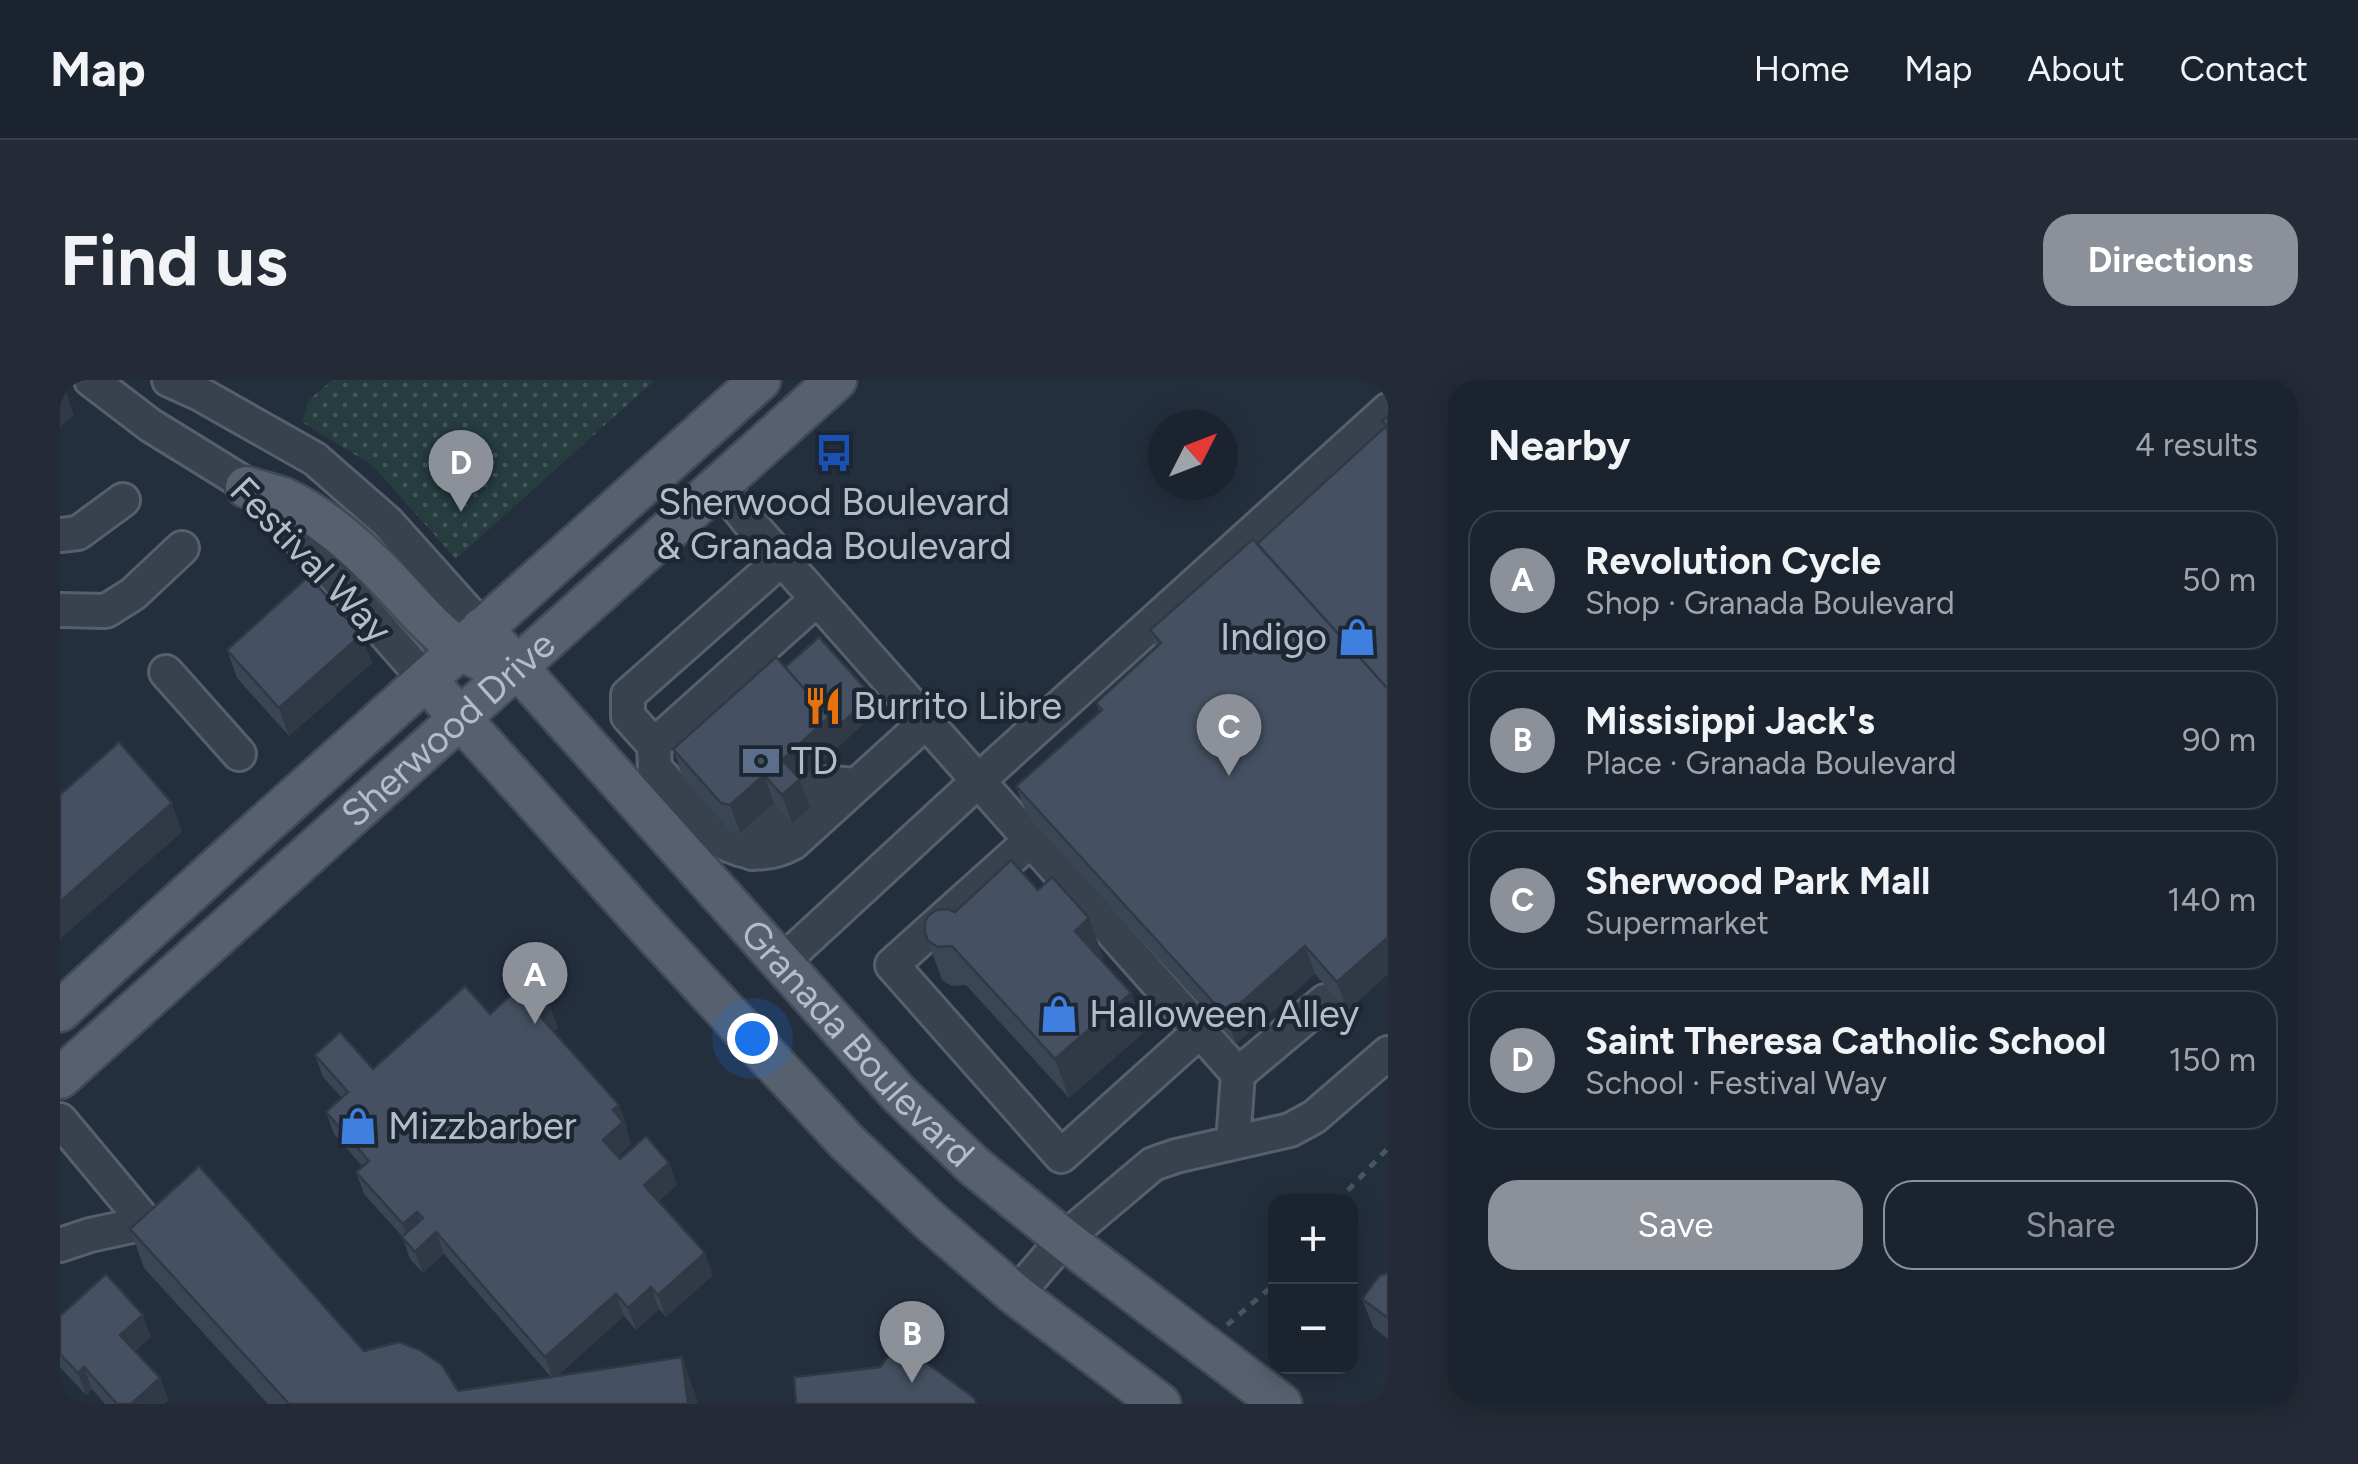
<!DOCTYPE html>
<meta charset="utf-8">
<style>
:root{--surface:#1b232e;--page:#242b36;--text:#f1f3f6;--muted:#a0a4aa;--line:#39404a;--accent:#8c9099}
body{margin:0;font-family:Figtree,sans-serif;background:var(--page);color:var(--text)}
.controls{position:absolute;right:30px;bottom:30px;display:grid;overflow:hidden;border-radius:20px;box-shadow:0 5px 25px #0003}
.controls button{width:90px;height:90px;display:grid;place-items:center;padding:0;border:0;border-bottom:2px solid var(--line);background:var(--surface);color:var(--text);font:50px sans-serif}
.compass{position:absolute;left:1088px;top:30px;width:90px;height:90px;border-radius:50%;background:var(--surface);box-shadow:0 5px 25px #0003;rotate:48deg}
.you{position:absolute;left:692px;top:658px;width:35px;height:35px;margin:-25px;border:8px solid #fff;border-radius:50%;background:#1a73e8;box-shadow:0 0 0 15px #1a73e833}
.badge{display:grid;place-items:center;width:65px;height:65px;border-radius:50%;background:var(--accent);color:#fff;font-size:32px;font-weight:700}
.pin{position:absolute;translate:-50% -82px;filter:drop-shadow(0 2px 5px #0008)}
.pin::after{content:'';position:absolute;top:52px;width:35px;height:30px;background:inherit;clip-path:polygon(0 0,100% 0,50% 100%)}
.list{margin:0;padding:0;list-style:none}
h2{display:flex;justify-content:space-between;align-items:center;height:130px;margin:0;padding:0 40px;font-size:42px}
h2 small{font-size:32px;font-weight:400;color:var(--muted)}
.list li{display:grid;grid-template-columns:65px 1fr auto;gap:30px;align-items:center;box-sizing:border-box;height:140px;margin:0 20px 20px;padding:0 20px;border:2px solid var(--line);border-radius:30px}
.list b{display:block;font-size:38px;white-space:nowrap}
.list p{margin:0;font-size:32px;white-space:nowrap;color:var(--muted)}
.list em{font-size:32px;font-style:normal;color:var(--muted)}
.actions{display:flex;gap:20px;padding:30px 40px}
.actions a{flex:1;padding:22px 0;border:2px solid var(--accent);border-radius:30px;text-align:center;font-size:35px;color:var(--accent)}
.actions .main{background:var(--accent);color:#fff}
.map{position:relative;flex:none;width:1328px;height:1024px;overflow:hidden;border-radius:30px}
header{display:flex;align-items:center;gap:60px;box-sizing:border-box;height:140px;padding:0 50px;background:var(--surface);border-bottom:2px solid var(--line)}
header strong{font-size:48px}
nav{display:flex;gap:55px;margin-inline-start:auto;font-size:35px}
.intro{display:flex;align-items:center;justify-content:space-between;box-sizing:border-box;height:240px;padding:0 60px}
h1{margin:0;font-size:70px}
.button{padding:25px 45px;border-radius:30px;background:var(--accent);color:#fff;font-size:35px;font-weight:700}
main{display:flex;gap:60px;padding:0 60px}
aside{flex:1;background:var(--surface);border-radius:30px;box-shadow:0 5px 25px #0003}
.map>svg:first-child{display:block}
</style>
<header>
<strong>Map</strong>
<nav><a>Home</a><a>Map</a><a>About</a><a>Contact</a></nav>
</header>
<div class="intro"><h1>Find us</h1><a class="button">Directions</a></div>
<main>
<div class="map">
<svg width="1328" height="1024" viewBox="0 0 1328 1024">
<defs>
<pattern id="grass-dots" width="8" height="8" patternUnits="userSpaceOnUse" patternTransform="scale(2.5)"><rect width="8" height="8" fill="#263c3f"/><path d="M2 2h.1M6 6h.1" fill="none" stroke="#435659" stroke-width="1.8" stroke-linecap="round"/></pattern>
</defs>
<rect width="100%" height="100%" fill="#242f3e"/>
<path fill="url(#grass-dots)" d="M272 0H595L396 179 313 86 242 42 249 20Z"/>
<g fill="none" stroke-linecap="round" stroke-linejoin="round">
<g stroke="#565f6c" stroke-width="38">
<path id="minor" d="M31 0 90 45 179 100 263 183 366 300
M109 0 140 14 255 79 327 142 422 248
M660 105 689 142 1178 694 1173 763
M0 155 18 153 63 120
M757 219 594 365 595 388 661 461C686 475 707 477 733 463L866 342
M0 230 46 231 73 214 122 168
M106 292 179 374
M594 365 568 336V315L722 179
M739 416C759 399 771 403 796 405
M971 460 832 585 1001 776 1140 651
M692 473 699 451 721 431
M721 583 918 401 1328 30
M1178 694 1265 621
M0 740 86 843 30 855 0 865
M956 915 1004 859 1093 784 1116 776 1230 750 1254 737 1328 673"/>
</g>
<g stroke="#414a57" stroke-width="45">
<g id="major">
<path d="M186 107C198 111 211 114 223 118 255 132 287 159 312 183 348 216 376 261 423 281"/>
<path id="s1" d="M422 248 839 714 914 786 1004 859 1221 1024"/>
<path d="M366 300 584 543 787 762 870 841 956 915 1100 1024"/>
<path d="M0 631 204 445 700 0"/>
<path id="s2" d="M0 698 776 0"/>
</g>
</g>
<path stroke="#44595c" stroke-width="5" stroke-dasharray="8 8" stroke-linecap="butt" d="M1277 822 1328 768
M1167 945 1216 903"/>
<use href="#minor" stroke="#38414e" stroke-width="32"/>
<use href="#major" stroke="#56606e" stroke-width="40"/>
</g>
<path fill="#3b4654" d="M1328 35V594L1287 631 1255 594 1176 664 967 435 956 406 1039 332 1036 323 1096 268 1090 250 1197 164 1325 47 1322 41Z
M301 255 312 283 229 356 177 298 167 270Z
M725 287 812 316 818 331 740 401 750 428 732 443 714 423 680 453 671 452 623 398 613 369Z
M978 510 1043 577 1041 579 1071 613 1085 651 1009 718 906 605 892 606 882 600 865 553Z
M430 634 498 648 494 651 559 725 567 747 566 748 571 764 558 776 560 779 609 783 617 805 599 821 653 895 606 937 599 929 576 950 564 936 497 996 636 1016 637 1024H208L84 888 70 849 304 971 398 1011 491 997 384 874 363 893 350 879 342 856 304 814 296 792 302 786 274 754 266 732 282 718 263 697 255 675 313 689Z
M1328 893V959L1313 947 1302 919Z
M0 936 91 957 75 971 100 998 108 1020 104 1024H45L32 1009 26 1015 0 987Z"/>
<path fill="#303945" d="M4 7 14 35 0 47V10Z
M301 255 312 283 229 356 219 328Z
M812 316 818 331 740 401 750 428 732 443 722 415V380L769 337Z
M704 395 714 423 680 453 670 425Z
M112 423 122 452 0 559V522Z
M1029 538 1043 577 1029 590 1015 551Z
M1328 557V594L1287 631 1277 602Z
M1245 566 1255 594 1176 664 1166 636Z
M1071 613 1085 651 1009 718 995 679Z
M490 626 498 648 487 657 479 635Z
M559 725 567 747 566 748 571 764 551 782 543 760 553 730Z
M609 783 617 805 592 827 584 805Z
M357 832 365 854 351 866 343 844Z
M376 852 384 874 363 893 355 872Z
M645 873 653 895 606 937 598 915Z
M591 907 599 929 576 950 568 928Z
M556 914 564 936 493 999 485 977Z
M83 935 91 957 68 977 60 955Z
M622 977 636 1016 637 1024H628Z
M24 987 32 1009 26 1015 18 993Z
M100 998 108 1020 104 1024H71Z"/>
<path fill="#455162" stroke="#303945" stroke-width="2.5" d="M1328 35V47L1322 41Z
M1325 47 1328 51V309L1197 164Z
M1193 159 1328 309V557L1277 602 1245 566 1166 636 956 406 1042 330 1036 323 1101 263 1090 250Z
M249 196 301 255 219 328 167 270Z
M759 257 812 316 774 350 769 337 725 287Z
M716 277 769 337 722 380 740 399 722 415 704 395 670 425 661 423 613 369Z
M59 362 112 423 0 522V415Z
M951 480 978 510 992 497 1029 538 1015 551 1071 613 995 679 892 566 878 567 868 561 865 553V542L869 535 876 530 888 529 895 532Z
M467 601 490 626 479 635 559 725 553 730 563 742 543 760 560 779 586 756 609 783 584 805 645 873 598 915 591 907 568 928 556 914 485 977 376 852 355 872 342 857 363 838 357 832 343 844 296 792 309 781 266 732 288 712 255 675 280 652 313 689 405 606 430 634Z
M139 786 304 971 339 962 360 970 382 985 398 1011 622 977 628 1024H229L70 849Z
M1328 893V938L1302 919 1319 896Z
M46 894 83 935 60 955 100 998 71 1024H57L24 987 18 993 0 974V936Z
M838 962 909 1014 915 1019 916 1024H736L734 997 820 987Z"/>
<defs>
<g id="bus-bare" transform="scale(3)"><path d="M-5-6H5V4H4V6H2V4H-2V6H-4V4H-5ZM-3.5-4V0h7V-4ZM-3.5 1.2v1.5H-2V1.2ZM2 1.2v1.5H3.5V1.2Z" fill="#1a4fb4" stroke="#1d2633" stroke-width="2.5" paint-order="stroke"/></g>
<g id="shop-bare" transform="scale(3)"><path d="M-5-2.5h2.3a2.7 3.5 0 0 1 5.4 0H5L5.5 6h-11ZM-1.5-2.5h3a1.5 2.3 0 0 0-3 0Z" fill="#3f7fe0" stroke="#1d2633" stroke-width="2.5" paint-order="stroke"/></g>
<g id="restaurant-bare" transform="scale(3)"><path d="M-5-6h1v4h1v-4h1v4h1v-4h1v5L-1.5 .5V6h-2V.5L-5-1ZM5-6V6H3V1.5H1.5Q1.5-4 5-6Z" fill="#e8710a" stroke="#1d2633" stroke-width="2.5" paint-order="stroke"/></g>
<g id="bank-bare" transform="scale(3)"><path d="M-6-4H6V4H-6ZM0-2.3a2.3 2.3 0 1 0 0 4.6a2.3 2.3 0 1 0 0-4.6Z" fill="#5c6f8a" stroke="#1d2633" stroke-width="2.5" paint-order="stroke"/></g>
</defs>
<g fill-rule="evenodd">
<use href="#bus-bare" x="774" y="73"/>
<use href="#shop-bare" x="1297" y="257"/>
<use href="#restaurant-bare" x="763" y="326"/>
<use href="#bank-bare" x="701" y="381"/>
<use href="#shop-bare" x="999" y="634"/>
<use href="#shop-bare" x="298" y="746"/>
</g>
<g text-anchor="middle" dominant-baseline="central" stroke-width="9" stroke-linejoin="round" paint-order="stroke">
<g font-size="38" fill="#b4bcc9" stroke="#1d2633" text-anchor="start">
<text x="774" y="122" text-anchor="middle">Sherwood Boulevard<tspan x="774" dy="44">&amp; Granada Boulevard</tspan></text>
<text x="1267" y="257" text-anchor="end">Indigo</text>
<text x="793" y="326">Burrito Libre</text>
<text x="731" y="381">TD</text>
<text x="1029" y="634">Halloween Alley</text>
<text x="328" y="746">Mizzbarber</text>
</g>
<g font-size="38" fill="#b4bcc9" stroke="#1d2633">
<text transform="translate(251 180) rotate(46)">Festival Way</text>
<text stroke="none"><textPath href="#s2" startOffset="522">Sherwood Drive</textPath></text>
<text stroke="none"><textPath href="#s1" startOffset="560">Granada Boulevard</textPath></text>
</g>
</g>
</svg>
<div class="controls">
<button>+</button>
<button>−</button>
</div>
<svg class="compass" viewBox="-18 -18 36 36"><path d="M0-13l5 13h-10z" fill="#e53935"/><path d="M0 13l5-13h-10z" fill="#a0a4aa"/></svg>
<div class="you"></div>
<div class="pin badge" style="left:475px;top:644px">A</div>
<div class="pin badge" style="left:852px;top:1003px">B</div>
<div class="pin badge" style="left:1169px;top:396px">C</div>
<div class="pin badge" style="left:401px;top:132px">D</div>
</div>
<aside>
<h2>Nearby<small>4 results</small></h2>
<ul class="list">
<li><span class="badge">A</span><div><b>Revolution Cycle</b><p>Shop · Granada Boulevard</p></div><em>50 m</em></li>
<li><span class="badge">B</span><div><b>Missisippi Jack's</b><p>Place · Granada Boulevard</p></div><em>90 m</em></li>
<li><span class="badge">C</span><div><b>Sherwood Park Mall</b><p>Supermarket</p></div><em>140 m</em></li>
<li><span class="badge">D</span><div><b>Saint Theresa Catholic School</b><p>School · Festival Way</p></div><em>150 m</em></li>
</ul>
<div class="actions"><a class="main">Save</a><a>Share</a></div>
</aside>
</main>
